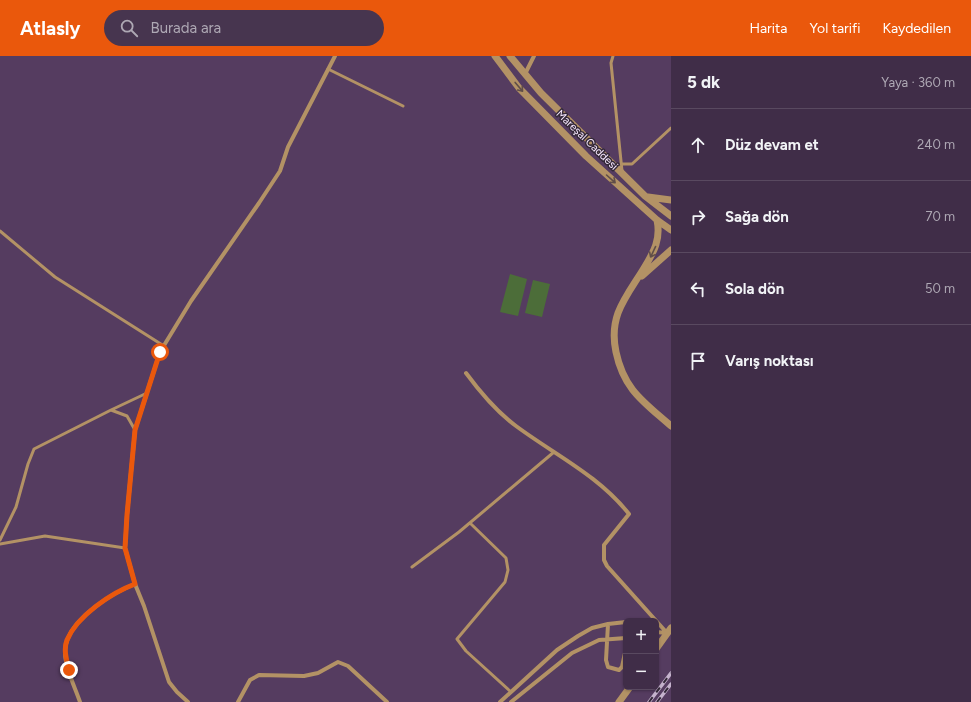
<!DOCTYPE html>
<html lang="tr">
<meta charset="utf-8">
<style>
:root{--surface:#402d48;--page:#47354f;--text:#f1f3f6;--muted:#aea8b4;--line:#594960;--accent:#ea580c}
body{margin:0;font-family:Figtree,sans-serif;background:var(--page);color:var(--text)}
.controls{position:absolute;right:12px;bottom:12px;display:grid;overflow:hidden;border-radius:6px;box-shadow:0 1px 3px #0004}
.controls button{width:36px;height:36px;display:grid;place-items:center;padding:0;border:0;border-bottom:1px solid var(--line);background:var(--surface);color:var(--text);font:20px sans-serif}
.stop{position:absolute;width:12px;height:12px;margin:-9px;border:3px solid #ea580c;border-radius:50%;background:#fff}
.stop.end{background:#ea580c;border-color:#fff;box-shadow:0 1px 4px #0008}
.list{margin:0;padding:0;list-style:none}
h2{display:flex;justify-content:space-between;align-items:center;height:52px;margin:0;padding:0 16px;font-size:17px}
h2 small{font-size:13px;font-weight:400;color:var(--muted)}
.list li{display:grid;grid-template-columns:26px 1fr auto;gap:12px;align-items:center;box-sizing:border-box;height:72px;padding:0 16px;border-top:1px solid var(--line)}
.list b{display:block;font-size:15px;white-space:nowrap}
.list em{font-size:13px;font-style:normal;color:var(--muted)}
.icon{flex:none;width:22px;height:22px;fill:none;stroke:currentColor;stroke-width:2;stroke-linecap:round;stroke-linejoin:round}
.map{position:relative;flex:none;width:671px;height:646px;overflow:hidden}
header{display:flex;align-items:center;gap:24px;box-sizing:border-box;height:56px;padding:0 20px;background:var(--accent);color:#fff}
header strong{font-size:19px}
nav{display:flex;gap:22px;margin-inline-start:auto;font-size:14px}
.search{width:280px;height:36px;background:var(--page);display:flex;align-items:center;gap:10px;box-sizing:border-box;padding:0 14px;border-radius:22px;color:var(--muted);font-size:15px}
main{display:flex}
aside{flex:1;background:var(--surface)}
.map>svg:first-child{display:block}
</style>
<header>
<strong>Atlasly</strong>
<div class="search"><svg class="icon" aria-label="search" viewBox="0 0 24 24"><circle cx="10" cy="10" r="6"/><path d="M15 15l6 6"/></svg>Burada ara</div>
<nav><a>Harita</a><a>Yol tarifi</a><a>Kaydedilen</a></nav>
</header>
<main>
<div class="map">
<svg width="671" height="646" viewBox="0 0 671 646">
<rect width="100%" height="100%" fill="#553c60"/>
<path fill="#4c6d39" d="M510 218 527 223 518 260 500 256Z
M533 224 550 228 542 261 525 257Z"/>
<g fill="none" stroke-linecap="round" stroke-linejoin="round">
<path stroke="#b39265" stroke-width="3" d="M613 0 611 7 622 115
M328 13 403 50
M621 108H632L671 72
M0 175 55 221 164 290
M135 374 127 360 111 354 147 337
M470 467 506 502 508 514 505 526 457 583 466 595 511 636
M0 484 16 451 28 408 34 393 111 354
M0 488 45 480 125 492
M412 511 459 476 554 396"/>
<path stroke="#b39265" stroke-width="4" d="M525 18 534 0
M466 317C480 336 497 356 516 370 555 399 598 419 629 458L604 489V504L607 510 667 577
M608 568 606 604 608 611 619 614 622 611 626 592
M656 576 667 577
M80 646C75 631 65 612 65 596 65 566 110 538 135 528
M188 646 177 636 169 626 144 550 135 528 125 492 127 459 135 374 160 296 191 245 259 147 280 115 288 91 335 0
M238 646 250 624 259 619 304 620 318 617 338 606 348 610 387 646
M500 646 557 594 578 580 592 572 608 568 626 566
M511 646 572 597 599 584 626 582"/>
<path stroke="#b39265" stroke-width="7" d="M495 0 519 32 586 100 657 164 671 174
M510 0 541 37 645 140 671 160
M648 141 671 144
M657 164C661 183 654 196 644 212 635 227 624 241 618 257 613 271 613 282 616 296 624 334 644 346 671 370
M642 220 671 194
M656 593 671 572
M619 646 630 631"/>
<g stroke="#c5b3cd" stroke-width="3.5">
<path id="rail" d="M649 646 671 617
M657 646 671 628"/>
</g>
<use href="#rail" stroke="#342939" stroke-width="2" stroke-dasharray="6" stroke-linecap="butt"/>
</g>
<defs><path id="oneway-shaft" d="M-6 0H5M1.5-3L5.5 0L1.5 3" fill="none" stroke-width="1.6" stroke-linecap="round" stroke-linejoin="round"/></defs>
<g stroke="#604e48">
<use href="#oneway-shaft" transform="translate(519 31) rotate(50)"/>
<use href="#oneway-shaft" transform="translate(611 123) rotate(42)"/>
<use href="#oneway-shaft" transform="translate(653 196) rotate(115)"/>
</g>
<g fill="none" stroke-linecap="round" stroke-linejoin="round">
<path stroke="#ea580c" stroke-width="5" d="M69 614C67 605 63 594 67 584 77 560 111 537 135 528L125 492 127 459 135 374 160 296"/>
</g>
<g text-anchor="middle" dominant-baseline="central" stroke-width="3" stroke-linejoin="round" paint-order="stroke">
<g font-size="11" fill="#f7e8fe" stroke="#342939">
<text transform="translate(587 84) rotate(44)">Mareşal Caddesi</text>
</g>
</g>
</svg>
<div class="controls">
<button>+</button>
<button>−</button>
</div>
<div class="stop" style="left:160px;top:296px"></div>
<div class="stop end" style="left:69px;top:614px"></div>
</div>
<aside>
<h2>5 dk<small>Yaya · 360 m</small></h2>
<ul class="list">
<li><svg class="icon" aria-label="ahead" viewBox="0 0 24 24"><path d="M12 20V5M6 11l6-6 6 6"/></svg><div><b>Düz devam et</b></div><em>240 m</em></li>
<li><svg class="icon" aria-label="right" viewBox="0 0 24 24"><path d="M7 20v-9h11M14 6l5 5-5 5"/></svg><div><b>Sağa dön</b></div><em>70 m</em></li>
<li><svg class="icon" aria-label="left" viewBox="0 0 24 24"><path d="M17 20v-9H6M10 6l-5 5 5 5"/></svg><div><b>Sola dön</b></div><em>50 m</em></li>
<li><svg class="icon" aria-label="arrive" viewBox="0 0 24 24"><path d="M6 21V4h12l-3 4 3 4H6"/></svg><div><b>Varış noktası</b></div></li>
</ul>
</aside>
</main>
